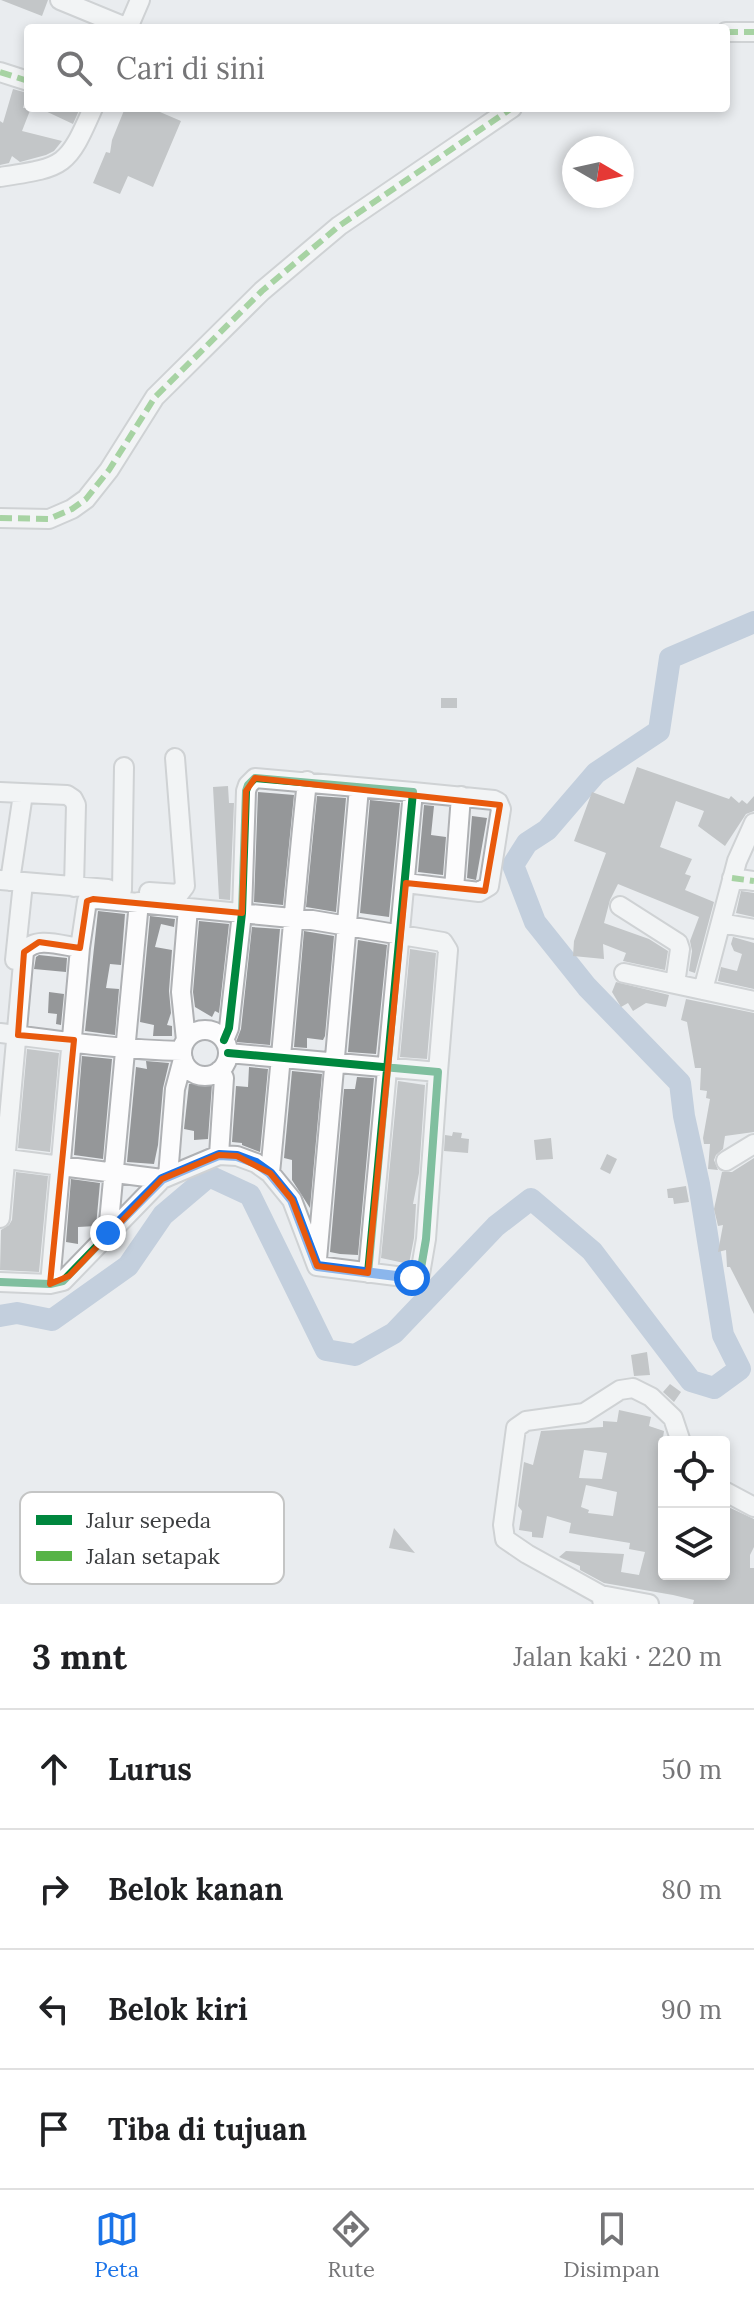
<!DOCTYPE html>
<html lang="id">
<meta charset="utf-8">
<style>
:root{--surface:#fff;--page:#f6f6f6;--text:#202124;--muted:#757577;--line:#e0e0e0;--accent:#1a73e8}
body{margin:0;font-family:Lora,serif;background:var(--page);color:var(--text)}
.controls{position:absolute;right:24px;bottom:24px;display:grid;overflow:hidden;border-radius:8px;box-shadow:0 4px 12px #0003}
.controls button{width:72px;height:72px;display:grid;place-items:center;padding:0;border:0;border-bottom:2px solid var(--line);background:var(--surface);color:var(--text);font:40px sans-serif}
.compass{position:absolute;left:562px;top:136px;width:72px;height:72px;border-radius:50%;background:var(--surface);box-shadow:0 4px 12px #0003;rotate:99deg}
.stop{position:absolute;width:24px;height:24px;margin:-18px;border:6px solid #1a73e8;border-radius:50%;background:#fff}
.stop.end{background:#1a73e8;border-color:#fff;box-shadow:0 2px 8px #0008}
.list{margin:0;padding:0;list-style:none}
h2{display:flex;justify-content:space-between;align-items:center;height:104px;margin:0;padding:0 32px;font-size:34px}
h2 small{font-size:26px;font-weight:400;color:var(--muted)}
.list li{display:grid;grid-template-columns:52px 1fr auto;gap:24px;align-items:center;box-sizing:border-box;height:120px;padding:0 32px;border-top:2px solid var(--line)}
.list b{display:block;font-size:30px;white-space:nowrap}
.list em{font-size:26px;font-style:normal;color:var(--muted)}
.icon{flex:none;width:44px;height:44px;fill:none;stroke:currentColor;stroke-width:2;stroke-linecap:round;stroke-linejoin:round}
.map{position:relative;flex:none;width:754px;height:1604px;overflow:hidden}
.search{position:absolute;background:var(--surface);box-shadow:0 4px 12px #0003;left:24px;right:24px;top:24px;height:88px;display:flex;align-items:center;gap:20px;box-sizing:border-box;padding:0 28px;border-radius:8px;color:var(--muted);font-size:30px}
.sheet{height:584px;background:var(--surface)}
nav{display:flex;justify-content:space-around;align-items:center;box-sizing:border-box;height:112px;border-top:2px solid var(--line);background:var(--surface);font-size:22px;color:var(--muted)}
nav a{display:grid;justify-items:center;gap:4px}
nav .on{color:var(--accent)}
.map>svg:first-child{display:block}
</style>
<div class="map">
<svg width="754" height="1604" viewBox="0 0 754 1604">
<rect width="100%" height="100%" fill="#e9ecef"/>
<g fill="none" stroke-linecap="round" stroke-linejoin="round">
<path stroke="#95aac7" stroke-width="22" d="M0 1316 17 1313 52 1320 128 1266 163 1215 209 1176 250 1195 326 1350 355 1355 394 1333 496 1226 531 1199 592 1251 691 1381 714 1388 740 1369 723 1335 699 1184 684 1116 680 1083 587 987 535 922 513 865 527 843 547 830 596 773 659 731 670 658 754 622"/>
</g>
<path fill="#959799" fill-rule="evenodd" d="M1 0H48L42 16Z
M13 89 27 93 23 108H31L22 131 62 141 54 151 46 155 20 162 12 156 9 163 0 165V121L3 123Z
M39 108H80L73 124Z
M125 108H161L160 112 181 121 153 187 128 176 120 194 93 183 106 152 110 153 112 140Z
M441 698H457V708H441Z
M637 767 729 799 731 796 739 803 742 800 747 804 754 796V811L746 814 725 846 698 826 704 811 676 801 660 847 692 859 685 874 691 876 685 890 714 902 695 973 689 971 692 951 690 941 699 917 618 884 610 900 604 923 649 939 668 951 665 970 623 961 626 953 603 944 604 959 573 956 574 941 606 853 574 841 592 792 624 804Z
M228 786 229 803H234L230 900 219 899 213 787Z
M258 792 294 795 283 905 254 902Z
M317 796 346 798 336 912 306 907Z
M370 800 400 803 389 917 360 913Z
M424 805 434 806 431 835 446 837 443 875 418 872Z
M472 816 487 818 476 880 467 878Z
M741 891 754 893V917L736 913Z
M98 911 125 914 121 965 110 964 106 988 119 989 115 1035 85 1031Z
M150 916 175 919 174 927 161 924 155 947 172 950 169 991 171 1013 167 1025 172 1026V1036H153L154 1025 140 1022Z
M199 921 229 924 219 1013 215 1011 212 1017 195 1007 193 992Z
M252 927 280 929 270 1045 236 1042 241 1029Z
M304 931 334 936 325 1036 323 1040 307 1038V1048L294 1047Z
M733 937 754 943V989L718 981 721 967 737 971 742 954 734 951 731 944Z
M358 940 387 945 376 1054 348 1052Z
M410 949 436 953 427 1059 400 1057Z
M39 955 67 958 66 972 34 969 36 957Z
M616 982 669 995 666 1007 646 1003 633 1011 628 1003 621 1007 612 992Z
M49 992 64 994 61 1025 56 1024 57 1014 48 1013Z
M686 999 754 1013V1132L725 1136 723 1149 716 1155 714 1160 718 1170 708 1169 710 1144H704L703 1138 710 1099 706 1098 707 1091 700 1090 701 1068H695L687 1022 681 1020Z
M27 1049 59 1053 50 1152 18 1148Z
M82 1056 112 1059 103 1159 74 1155Z
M146 1061 169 1063 163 1088 158 1145 154 1164 127 1162 136 1067 147 1069Z
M249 1067 268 1069 260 1152 242 1145V1143L232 1142 236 1086 248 1087Z
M292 1071 322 1074 310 1208 292 1180V1160L284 1158Z
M357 1077 374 1078 358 1255 340 1254 330 1252 344 1089H355Z
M398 1081 425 1085 419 1173 413 1204H416L414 1238 409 1264 381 1258Z
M189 1084H212L208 1139 194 1140V1131L184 1129Z
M453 1132 462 1133 461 1138 469 1139 468 1153 444 1151 445 1135 452 1136Z
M551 1138 553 1159 536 1160 534 1140Z
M607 1154 617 1159 610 1174 600 1169Z
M754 1158V1314L730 1267H727L726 1250 718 1252 723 1225 718 1226 714 1209 722 1172H732Z
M16 1172 48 1176 39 1272 0 1270 1 1230 9 1225 12 1220Z
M71 1179 100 1183 96 1226 78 1227V1244L66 1242Z
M686 1186 689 1202 674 1204 673 1198H668L667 1189Z
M647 1352 650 1375 634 1376 631 1355Z
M670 1384 681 1392 674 1402 663 1392Z
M619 1410 651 1417 649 1426 664 1431 661 1451 664 1452V1574H724V1552L730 1524 724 1519V1505L754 1519V1547L750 1555V1568H754V1604H693L694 1600 673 1595 604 1583 580 1570V1566L559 1557 566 1551 624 1554 621 1572 639 1575 645 1552 629 1549 630 1543 569 1533 571 1523 547 1516 543 1538 532 1537V1532L519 1530 522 1511 518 1506 524 1462 533 1465 541 1431 603 1427V1421L617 1422ZM584 1450 607 1453 602 1479 579 1478ZM586 1485 617 1492 613 1516 588 1513 589 1510 581 1507Z
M394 1528 415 1553 389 1548Z"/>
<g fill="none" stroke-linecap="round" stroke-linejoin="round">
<g stroke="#afb1b4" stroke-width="22">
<path id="minor" d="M60 0 128 28 140 0
M726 32H754
M0 72 28 81
M0 177C64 167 67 168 93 108
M0 518 49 519 72 509 86 499 109 470 155 397 262 291 339 226 512 108
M0 792 67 795 73 799 76 805 74 887
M732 878 754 881
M0 880 108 889
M10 881 23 794
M406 883 479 892 489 886 501 809 498 802 494 800 413 792
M454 889 461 796
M122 890 124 767
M149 892 179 894 185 886 175 758
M620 906 678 943 680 949 675 984
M721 923 754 929
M15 960 23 883
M624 973 754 1001
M703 990 737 861 754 823
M182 1053a23 23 0 1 1 46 0a23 23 0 1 1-46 0Z
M0 1033C61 1041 121 1050 182 1051
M186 1040 181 992 188 908
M224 1040 229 1028 242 913 246 791 248 785 255 778 413 792 368 1273
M219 1155 224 1078 220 1070
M7 1159 162 1179
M726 1161 754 1144
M270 1173C283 1042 293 911 307 781
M168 1176 175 1089 183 1059
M0 1218 24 952C35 935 63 946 80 948
M108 1233 139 902
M317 1259 359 788
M0 1282 50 1284 63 1281 162 1179 219 1155 237 1156 256 1163 270 1173 292 1200 317 1266 412 1278 420 1274 426 1239 438 1072 228 1053
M50 1284 80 948 87 901 97 899 312 920 443 942 448 950 438 1072
M724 1491 754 1507
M601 1595 649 1604
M603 1604 601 1595 527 1554 505 1539 503 1525 516 1428 526 1421 584 1413 620 1390 633 1388 651 1397 673 1418 681 1442"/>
</g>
<use href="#minor" stroke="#fcfcfd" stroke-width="18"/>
<path stroke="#57b347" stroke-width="6" stroke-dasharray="12 6" stroke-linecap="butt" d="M726 32H754
M0 72 28 81
M0 518 49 519 72 509 86 499 109 470 155 397 262 291 339 226 512 108
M732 878 754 881"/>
<g stroke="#fff" stroke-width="13">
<path id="cycleway" d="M224 1040 229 1028 242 913 246 791 248 785 255 778 413 792 368 1273
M0 1282 50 1284 63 1281 162 1179 219 1155 237 1156 256 1163 270 1173 292 1200 317 1266 412 1278 420 1274 426 1239 438 1072 228 1053"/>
</g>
<use href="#cycleway" stroke="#00873e" stroke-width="8"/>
</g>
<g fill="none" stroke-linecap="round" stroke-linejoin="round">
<path stroke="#1a73e8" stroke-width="10" d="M108 1233 162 1179 219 1155 237 1156 256 1163 270 1173 292 1200 317 1266 412 1278"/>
</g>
<path d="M0 0H754V1604H0ZM255 778 500 805 485 891 406 883 368 1273 317 1266 292 1200 270 1173 237 1156 219 1155 162 1179 69 1276 50 1284 74 1040 18 1035 24 952 39 942 80 948 87 901 93 899 242 913 246 791Z" fill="#e9ecef" fill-opacity=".55" fill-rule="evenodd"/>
<path fill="none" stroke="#e8590c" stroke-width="6" stroke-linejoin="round" d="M255 778 500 805 485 891 406 883 368 1273 317 1266 292 1200 270 1173 237 1156 219 1155 162 1179 69 1276 50 1284 74 1040 18 1035 24 952 39 942 80 948 87 901 93 899 242 913 246 791Z"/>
<rect x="20" y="1492" width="264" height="92" rx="12" fill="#fff" stroke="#c4c5c5" stroke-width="2"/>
<rect x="36" y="1515" width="36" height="10" fill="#00873e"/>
<rect x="36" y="1551" width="36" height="10" fill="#57b347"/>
<g font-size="22" fill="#3b3d3f">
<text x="86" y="1528">Jalur sepeda</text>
<text x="86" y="1564">Jalan setapak</text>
</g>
</svg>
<div class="controls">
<button><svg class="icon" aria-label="locate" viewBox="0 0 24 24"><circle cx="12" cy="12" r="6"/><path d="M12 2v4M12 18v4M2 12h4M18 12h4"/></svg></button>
<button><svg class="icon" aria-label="layers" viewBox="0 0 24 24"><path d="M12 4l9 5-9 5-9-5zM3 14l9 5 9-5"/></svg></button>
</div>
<svg class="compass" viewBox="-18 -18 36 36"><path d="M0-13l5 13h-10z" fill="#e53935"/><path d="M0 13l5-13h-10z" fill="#757577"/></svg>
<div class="stop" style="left:412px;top:1278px"></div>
<div class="stop end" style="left:108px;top:1233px"></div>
<div class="search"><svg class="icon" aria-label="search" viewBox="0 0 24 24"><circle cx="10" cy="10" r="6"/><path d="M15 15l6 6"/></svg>Cari di sini</div>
</div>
<section class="sheet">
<h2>3 mnt<small>Jalan kaki · 220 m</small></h2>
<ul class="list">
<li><svg class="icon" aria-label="ahead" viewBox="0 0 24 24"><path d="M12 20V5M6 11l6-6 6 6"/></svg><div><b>Lurus</b></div><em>50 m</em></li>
<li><svg class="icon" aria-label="right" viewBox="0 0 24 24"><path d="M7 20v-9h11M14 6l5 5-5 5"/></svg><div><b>Belok kanan</b></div><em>80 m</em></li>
<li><svg class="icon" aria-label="left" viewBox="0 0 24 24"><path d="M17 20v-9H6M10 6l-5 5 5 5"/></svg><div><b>Belok kiri</b></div><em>90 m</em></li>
<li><svg class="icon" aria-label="arrive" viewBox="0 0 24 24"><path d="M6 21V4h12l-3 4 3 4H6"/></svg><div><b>Tiba di tujuan</b></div></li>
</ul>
</section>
<nav>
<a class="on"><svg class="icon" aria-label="map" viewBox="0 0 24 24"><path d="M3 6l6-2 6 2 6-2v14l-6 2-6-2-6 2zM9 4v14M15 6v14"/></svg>Peta</a>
<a><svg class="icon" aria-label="directions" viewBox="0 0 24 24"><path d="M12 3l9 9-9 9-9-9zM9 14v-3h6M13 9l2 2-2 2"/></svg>Rute</a>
<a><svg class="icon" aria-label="saved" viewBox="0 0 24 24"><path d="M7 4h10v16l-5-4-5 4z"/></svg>Disimpan</a>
</nav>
